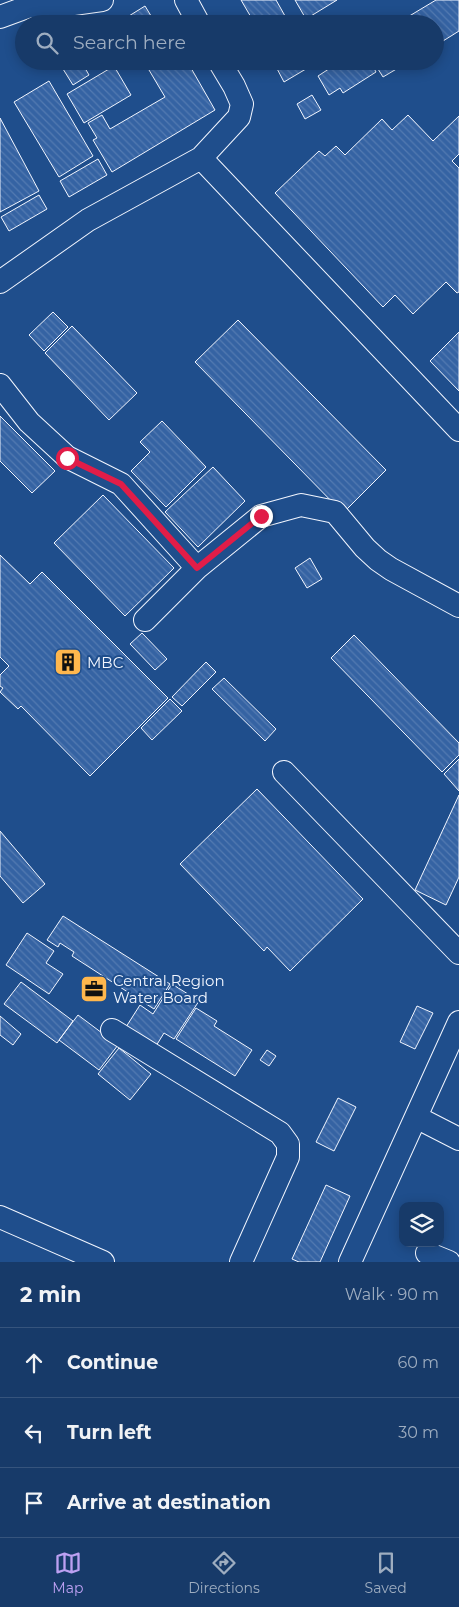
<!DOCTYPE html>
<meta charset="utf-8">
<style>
:root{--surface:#173a69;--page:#20416f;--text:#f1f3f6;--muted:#9eadc0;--line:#36547d;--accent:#bca0f2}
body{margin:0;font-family:Montserrat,sans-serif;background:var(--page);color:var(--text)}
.controls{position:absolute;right:15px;bottom:15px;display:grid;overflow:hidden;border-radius:10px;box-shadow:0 2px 12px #0003}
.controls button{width:45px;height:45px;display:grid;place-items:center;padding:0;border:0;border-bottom:1px solid var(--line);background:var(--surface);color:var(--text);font:25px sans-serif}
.stop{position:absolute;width:15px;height:15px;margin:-11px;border:4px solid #e11d48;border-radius:50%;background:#fff}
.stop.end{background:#e11d48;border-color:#fff;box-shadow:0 1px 5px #0008}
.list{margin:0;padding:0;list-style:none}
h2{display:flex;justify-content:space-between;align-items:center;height:65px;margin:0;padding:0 20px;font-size:21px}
h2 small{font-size:16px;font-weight:400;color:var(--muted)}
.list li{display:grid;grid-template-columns:32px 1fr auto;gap:15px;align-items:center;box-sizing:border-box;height:70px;padding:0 20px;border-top:1px solid var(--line)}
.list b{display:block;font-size:19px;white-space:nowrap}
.list em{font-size:16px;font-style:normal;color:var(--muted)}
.icon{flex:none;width:28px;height:28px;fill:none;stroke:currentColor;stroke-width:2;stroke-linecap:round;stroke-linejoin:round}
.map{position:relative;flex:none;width:459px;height:1262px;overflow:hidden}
.search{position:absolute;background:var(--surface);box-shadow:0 2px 12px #0003;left:15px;right:15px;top:15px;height:55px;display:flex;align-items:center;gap:12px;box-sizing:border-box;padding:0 18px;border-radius:28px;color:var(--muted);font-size:19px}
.sheet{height:275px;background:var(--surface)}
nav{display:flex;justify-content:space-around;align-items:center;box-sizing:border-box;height:70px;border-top:1px solid var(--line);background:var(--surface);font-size:14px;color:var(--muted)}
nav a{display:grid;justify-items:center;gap:2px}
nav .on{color:var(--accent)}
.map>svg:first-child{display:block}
</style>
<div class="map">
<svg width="459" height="1262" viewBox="0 0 459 1262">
<defs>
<pattern id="building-back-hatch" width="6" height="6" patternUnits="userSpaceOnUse" patternTransform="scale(1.25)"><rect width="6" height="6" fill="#3563a3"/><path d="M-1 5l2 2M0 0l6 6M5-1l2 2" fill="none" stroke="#537ab1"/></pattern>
</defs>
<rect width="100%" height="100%" fill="#1f4e8c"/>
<path fill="url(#building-back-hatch)" stroke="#f2f6ff" d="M241 0H276L289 23 255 24Z
M295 0H337L306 19Z
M436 0H459V31L435 46V24H396Z
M145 6 156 24H116Z
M58 61H96L85 68 89 75 73 85Z
M162 61H187L215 110 112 172 93 140 97 138 88 123 102 115 110 129 165 97 149 70Z
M273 61H315L316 63 284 82Z
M341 61H370L376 72 343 93 340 88 329 95 318 76Z
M373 61H410L383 77Z
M114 66 131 95 84 123 67 94Z
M49 81 93 156 59 177 14 102Z
M312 95 321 110 305 119 297 104Z
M408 115 433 141 459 116V154L452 161 459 168V292L457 293 446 282 413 314 395 295 383 307 275 193 319 151 325 156 336 146 345 155 382 119 392 130Z
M0 118 39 191 0 212Z
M98 159 107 175 69 197 60 181Z
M39 195 47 209 9 231 1 217Z
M53 312 68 327 44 351 29 335Z
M238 320 386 470 343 513 195 362Z
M72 326 137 393 109 420 45 353Z
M459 332V391L430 361Z
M0 416 55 471 32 493 0 461Z
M162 421 206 467 166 507 131 471 150 452 140 442Z
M213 467 245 501 198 547 165 512Z
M103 495 174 568 125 616 54 543Z
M0 555 30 584 42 572 168 698 90 776 21 706 18 709 0 692 3 688 0 686V675L9 666 0 657Z
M310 558 322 579 307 588 295 568Z
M142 633 167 659 155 670 130 644Z
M354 635 459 743V755L442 772 331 658Z
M206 662 216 672 182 706 172 697Z
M224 678 276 729 265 741 212 689Z
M170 699 182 711 152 740 141 728Z
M459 759V791L444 774Z
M257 789 363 899 290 971 267 947 264 951 180 864Z
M459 795V877L446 905 415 890Z
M0 831 45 884 23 903 0 876Z
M63 916 170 984 154 1009 72 956 74 952 60 943 58 947 47 940Z
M27 933 54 951 46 963 63 974 49 994 6 965Z
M21 982 73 1021 57 1043 4 1004Z
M172 984 199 1001 174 1039 164 1033 156 1046 126 1027 140 1005 153 1014Z
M417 1006 433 1013 415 1049 400 1042Z
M196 1008 217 1021 214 1026 252 1050 235 1076 176 1039Z
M78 1015 118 1045 99 1070 59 1040Z
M0 1016 21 1034 13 1045 0 1035Z
M119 1048 151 1074 130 1100 98 1074Z
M267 1050 276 1056 269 1066 260 1060Z
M338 1098 356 1107 334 1151 316 1142Z
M326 1185 350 1196 320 1262H299L292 1259Z"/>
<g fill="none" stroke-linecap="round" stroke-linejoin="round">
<g stroke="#f2f6ff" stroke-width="24">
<path id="minor" d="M186 0 199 24
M0 17 30 6 52 7 102 0
M201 158 459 430
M0 282 88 220 201 158 239 117 242 104 234 86 219 61
M0 385 29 422 67 457 121 484 197 568
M145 620 197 568 261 516 301 505 335 512 365 548 378 560 391 569 459 606
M284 772 459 953
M112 1030 280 1133 288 1144V1157L241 1262
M416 1117 459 1139
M0 1217 103 1262
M427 1253 449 1262
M350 1262 459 1022"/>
</g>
<use href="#minor" stroke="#1f4e8c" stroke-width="22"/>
</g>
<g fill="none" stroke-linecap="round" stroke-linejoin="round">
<path stroke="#e11d48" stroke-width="6" d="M67 458 121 484 197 568 261 516"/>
</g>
<defs>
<g id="building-square" transform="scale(1.4375)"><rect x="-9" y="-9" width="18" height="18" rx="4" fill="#ffb74d" stroke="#1f4e8c"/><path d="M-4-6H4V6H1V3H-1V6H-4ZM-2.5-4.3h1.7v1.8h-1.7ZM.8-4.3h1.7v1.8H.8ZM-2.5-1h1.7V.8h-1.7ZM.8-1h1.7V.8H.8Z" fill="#111"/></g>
<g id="office-square" transform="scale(1.4375)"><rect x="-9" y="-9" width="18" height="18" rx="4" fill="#ffb74d" stroke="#1f4e8c"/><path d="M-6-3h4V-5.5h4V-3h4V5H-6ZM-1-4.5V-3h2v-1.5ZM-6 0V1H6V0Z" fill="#111"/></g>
</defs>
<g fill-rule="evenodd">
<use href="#building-square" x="68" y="662"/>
<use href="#office-square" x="94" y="989"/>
</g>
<g text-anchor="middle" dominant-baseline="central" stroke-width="4" stroke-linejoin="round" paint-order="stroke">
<g font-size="15" fill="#f2f6ff" stroke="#1f4e8c" text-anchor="start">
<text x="87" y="662">MBC</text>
<text x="113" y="980">Central Region<tspan x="113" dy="17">Water Board</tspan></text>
</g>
</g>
</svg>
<div class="controls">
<button><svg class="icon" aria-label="layers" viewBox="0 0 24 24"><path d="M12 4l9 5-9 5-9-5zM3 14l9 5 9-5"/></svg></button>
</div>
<div class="stop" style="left:67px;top:458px"></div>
<div class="stop end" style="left:261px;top:516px"></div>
<div class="search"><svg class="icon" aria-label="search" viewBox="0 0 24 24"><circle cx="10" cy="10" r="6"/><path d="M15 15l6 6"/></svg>Search here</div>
</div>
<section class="sheet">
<h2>2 min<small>Walk · 90 m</small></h2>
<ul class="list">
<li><svg class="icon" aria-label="ahead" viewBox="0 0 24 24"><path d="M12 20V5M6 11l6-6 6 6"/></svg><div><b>Continue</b></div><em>60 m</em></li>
<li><svg class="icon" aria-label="left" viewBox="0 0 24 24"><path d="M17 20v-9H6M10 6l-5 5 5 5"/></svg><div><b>Turn left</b></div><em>30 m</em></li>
<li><svg class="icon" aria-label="arrive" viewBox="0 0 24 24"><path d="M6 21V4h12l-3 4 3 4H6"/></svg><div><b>Arrive at destination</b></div></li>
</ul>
</section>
<nav>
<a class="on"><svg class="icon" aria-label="map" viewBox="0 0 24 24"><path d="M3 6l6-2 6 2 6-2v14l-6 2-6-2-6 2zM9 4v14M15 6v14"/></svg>Map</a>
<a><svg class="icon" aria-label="directions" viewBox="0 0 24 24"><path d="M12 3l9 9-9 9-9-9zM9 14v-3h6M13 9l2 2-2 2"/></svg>Directions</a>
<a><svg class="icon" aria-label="saved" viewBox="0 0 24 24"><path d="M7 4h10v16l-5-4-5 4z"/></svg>Saved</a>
</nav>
